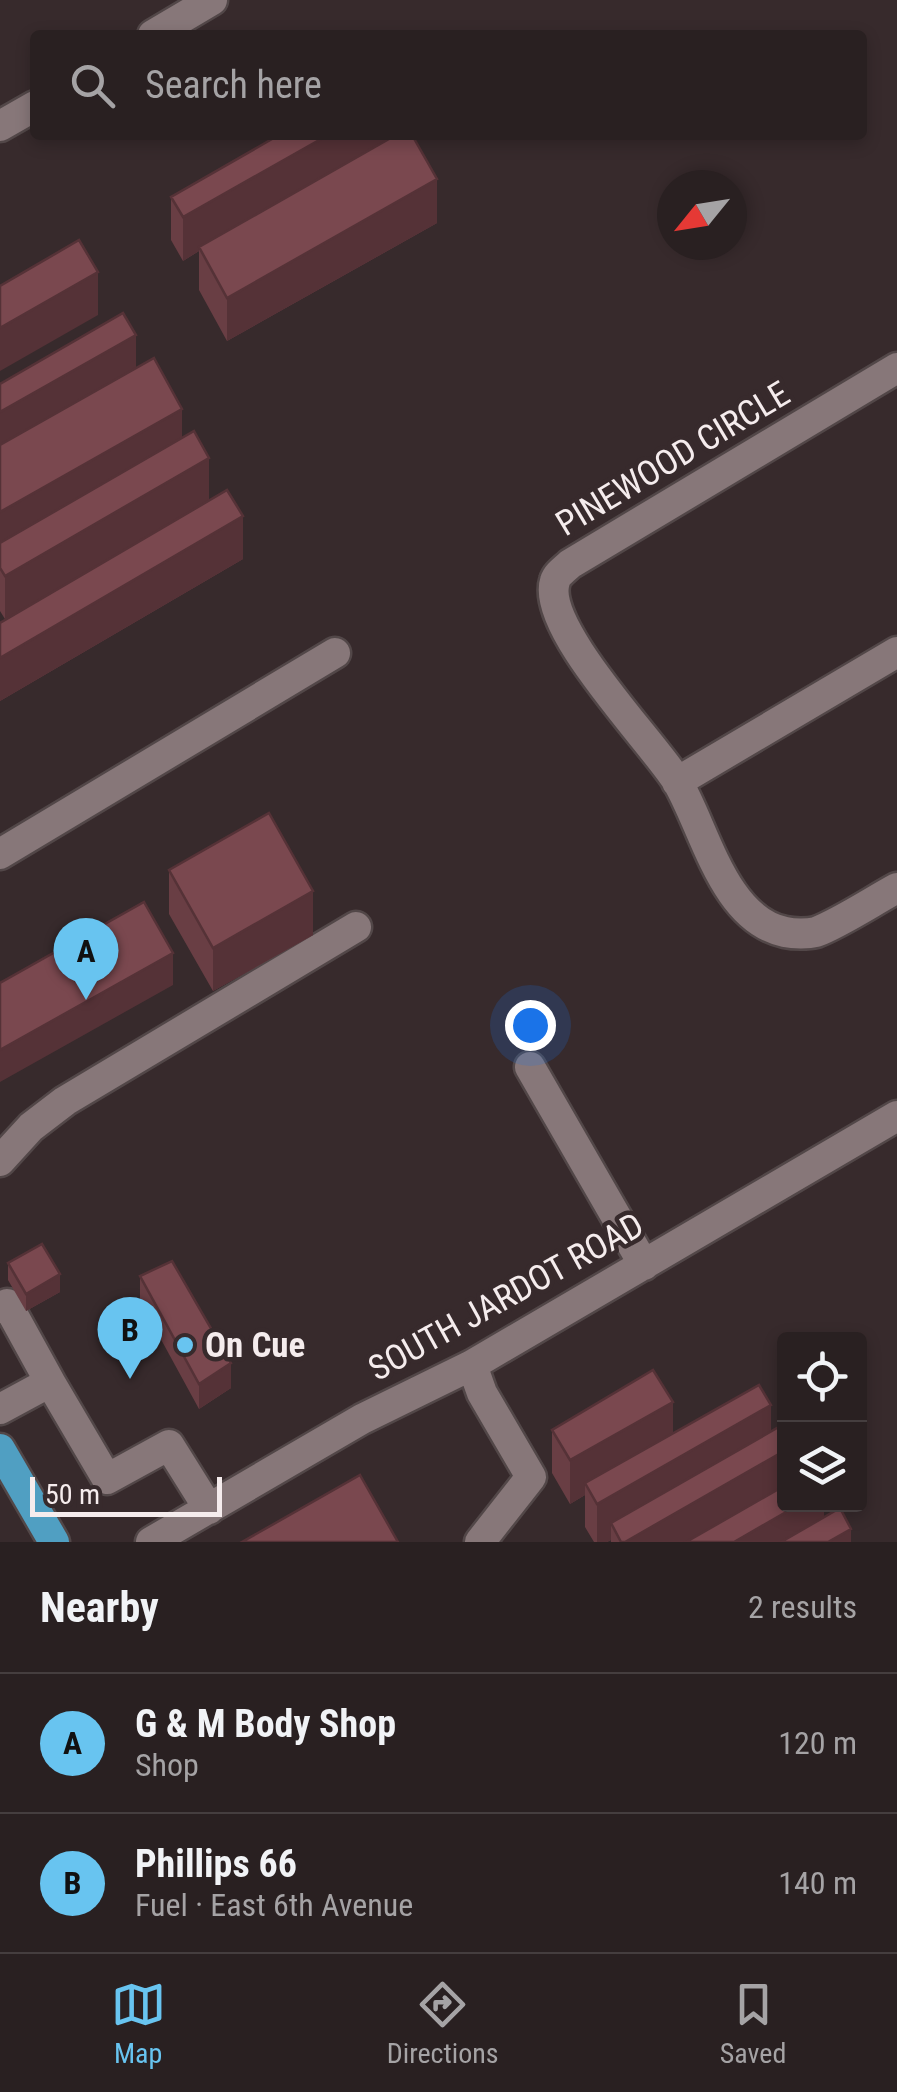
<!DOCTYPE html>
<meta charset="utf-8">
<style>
:root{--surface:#292021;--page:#352d2e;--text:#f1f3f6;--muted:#a5a3a5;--line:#453e3f;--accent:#68c4f0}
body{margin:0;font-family:"Roboto Condensed",sans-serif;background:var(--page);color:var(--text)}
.controls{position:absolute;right:30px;bottom:30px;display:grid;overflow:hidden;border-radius:10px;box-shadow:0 5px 15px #0003}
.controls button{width:90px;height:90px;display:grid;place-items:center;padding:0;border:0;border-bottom:2px solid var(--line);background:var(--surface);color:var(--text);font:50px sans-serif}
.compass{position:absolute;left:657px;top:170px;width:90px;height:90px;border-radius:50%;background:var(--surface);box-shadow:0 5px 15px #0003;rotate:240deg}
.scale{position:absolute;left:30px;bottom:25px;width:192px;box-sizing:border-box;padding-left:10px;border:5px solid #f5eced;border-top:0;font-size:28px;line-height:35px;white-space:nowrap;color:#f5eced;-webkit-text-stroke:8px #372a2c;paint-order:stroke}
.you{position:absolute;left:530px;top:1025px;width:35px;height:35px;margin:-25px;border:8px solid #fff;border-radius:50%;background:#1a73e8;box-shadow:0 0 0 15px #1a73e833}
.badge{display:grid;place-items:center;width:65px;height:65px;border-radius:50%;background:var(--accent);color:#111;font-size:32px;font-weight:700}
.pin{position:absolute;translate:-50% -82px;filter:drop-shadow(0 2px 5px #0008)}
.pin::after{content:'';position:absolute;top:52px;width:35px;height:30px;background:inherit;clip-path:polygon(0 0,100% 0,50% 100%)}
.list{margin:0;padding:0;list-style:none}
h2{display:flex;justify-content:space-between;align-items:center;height:130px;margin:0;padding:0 40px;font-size:42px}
h2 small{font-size:32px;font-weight:400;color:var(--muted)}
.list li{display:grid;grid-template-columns:65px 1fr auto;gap:30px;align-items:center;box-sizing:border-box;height:140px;padding:0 40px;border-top:2px solid var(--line)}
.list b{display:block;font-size:38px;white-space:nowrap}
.list p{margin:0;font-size:32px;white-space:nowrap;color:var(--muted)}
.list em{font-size:32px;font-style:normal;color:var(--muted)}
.icon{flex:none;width:55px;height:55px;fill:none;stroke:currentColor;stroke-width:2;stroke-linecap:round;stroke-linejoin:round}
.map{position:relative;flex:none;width:897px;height:1542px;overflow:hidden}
.search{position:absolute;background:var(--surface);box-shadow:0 5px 15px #0003;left:30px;right:30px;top:30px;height:110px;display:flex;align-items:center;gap:25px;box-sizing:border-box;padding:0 35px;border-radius:10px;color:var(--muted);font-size:38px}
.sheet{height:410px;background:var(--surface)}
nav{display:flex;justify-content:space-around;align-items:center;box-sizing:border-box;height:140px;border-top:2px solid var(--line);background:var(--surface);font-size:28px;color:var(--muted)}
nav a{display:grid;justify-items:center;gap:5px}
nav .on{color:var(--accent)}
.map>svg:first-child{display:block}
</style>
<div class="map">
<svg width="897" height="1542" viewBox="0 0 897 1542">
<rect width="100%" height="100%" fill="#372a2c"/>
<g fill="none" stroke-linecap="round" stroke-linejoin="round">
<g stroke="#524748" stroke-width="35">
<path id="minor" d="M153 35 212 0
M0 126 35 106
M897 368 570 564C565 569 557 574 555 581 540 627 652 741 677 781 705 828 723 919 785 932 794 934 808 934 816 932 840 923 873 901 897 888
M677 782 897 652
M0 854 335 653
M530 1067 644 1265
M0 1161 31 1127 65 1101 356 927
M0 1308 7 1304 50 1382
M472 1365 482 1393 531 1477 480 1542
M0 1409 50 1382 107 1479 169 1445 209 1509
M151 1542 362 1419 472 1365 897 1116"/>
</g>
<g stroke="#524748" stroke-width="35">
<path id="major" d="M0 1449 54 1542"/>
</g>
<use href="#minor" stroke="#877779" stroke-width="30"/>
<use href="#major" stroke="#509fc2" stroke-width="30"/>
</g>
<path fill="#693e44" d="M387 135V140L437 223 227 341 199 290V251L183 261 171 240V197Z
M136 369 182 438 209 501 243 559 0 701V623L5 619 0 611V384Z
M169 870 313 935 213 991 169 914Z
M8 1263 60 1292 26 1311 8 1280Z
M140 1276 231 1388 199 1409 140 1301Z
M552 1430 673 1434 771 1432 784 1504H824V1517L851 1542H611V1540L607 1542H594L585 1527V1495L570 1504 552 1473Z"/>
<path fill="#553237" d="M328 135H387V145L199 247V251L183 261V217Z
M437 179V223L227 341V298Z
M98 272V315L0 371V328Z
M136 335V378L0 455V412Z
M182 409V453L0 556V512Z
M209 458V501L5 619V576Z
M243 516V559L0 701V658Z
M313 891V935L213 991V948Z
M173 953V985L0 1082V1050Z
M60 1274V1292L26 1311V1294Z
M231 1363V1388L199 1409V1384Z
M673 1402V1446L585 1483V1495L570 1504V1460Z
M771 1405V1449L611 1523V1540L607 1542H597V1504Z
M784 1451V1495L702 1542H625Z
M800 1504H824V1535L811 1542H734Z
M851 1529V1542H828Z"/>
<path fill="#7a484f" stroke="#553237" stroke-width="2.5" d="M279 135H328L183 217 171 197Z
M396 135H412L437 179 227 298 199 247Z
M79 240 98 272 0 328V286Z
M123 313 136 335 0 412V384Z
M154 358 182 409 0 512V445Z
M194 431 209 458 5 576 0 568V543Z
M227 490 243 516 0 658V623Z
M269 813 313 891 213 948 169 870Z
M144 902 173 953 0 1050V983Z
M42 1244 60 1274 26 1294 8 1263Z
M172 1261 231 1363 199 1384 140 1276Z
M653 1370 673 1402 570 1460 552 1430Z
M759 1385 771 1405 597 1504 585 1483Z
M784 1424V1451L625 1542H621L611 1523Z
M360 1475 398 1542H242Z
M784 1486V1504H800L734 1542H686Z
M840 1508 851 1529 828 1542H781Z"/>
<circle fill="#68c4f0" stroke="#372a2c" stroke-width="4" cx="185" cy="1345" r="10"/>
<g text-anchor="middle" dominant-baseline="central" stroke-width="9" stroke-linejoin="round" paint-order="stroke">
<g font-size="35" fill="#f5eced" stroke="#372a2c">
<text transform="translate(673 459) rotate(-31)">PINEWOOD CIRCLE</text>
<text transform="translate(506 1297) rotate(-29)">SOUTH JARDOT ROAD</text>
</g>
<g font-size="35" font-weight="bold" fill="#f5eced" stroke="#372a2c" text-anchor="start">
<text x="205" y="1345">On Cue</text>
</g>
</g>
</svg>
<div class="controls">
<button><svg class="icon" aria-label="locate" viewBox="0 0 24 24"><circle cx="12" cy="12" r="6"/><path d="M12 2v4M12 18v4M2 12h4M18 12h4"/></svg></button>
<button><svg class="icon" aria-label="layers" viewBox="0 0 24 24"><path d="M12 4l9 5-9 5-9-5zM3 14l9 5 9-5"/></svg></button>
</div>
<svg class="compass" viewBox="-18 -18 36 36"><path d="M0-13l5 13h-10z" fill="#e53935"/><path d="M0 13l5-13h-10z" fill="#a5a3a5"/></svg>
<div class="scale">50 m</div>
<div class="you"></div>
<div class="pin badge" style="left:86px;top:1000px">A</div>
<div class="pin badge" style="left:130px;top:1379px">B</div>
<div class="search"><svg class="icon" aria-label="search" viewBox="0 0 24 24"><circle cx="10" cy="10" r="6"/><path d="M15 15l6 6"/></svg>Search here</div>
</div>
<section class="sheet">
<h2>Nearby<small>2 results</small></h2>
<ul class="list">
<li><span class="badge">A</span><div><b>G &amp; M Body Shop</b><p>Shop</p></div><em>120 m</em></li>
<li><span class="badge">B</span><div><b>Phillips 66</b><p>Fuel · East 6th Avenue</p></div><em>140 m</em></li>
</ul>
</section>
<nav>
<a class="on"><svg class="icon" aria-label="map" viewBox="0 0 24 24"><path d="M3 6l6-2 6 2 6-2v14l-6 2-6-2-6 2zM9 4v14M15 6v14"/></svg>Map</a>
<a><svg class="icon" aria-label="directions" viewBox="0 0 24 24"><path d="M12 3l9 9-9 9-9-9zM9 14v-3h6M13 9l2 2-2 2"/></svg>Directions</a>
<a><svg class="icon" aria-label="saved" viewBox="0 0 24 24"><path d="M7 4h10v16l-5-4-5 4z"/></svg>Saved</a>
</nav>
